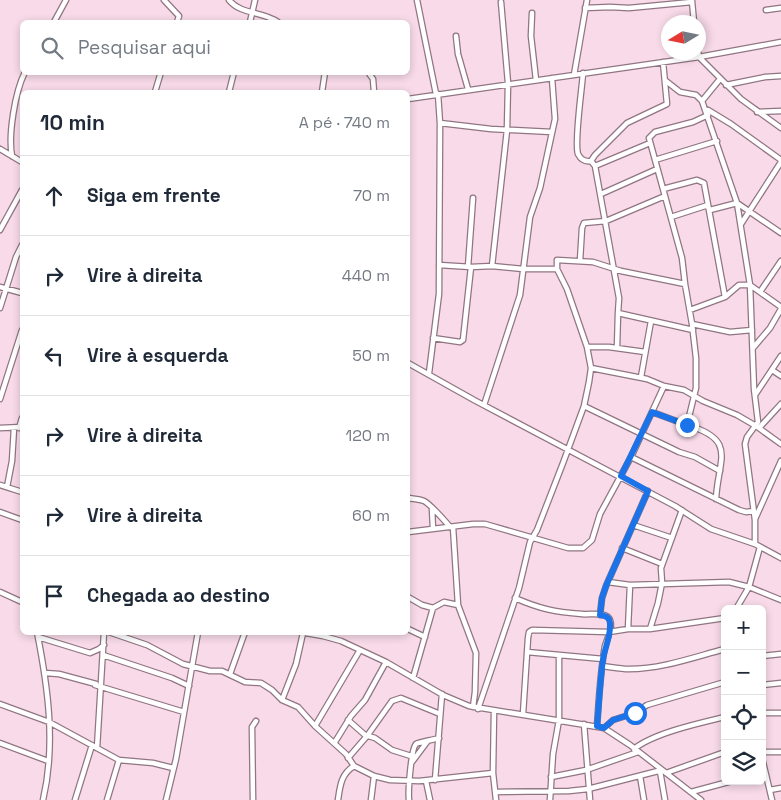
<!DOCTYPE html>
<html lang="pt">
<meta charset="utf-8">
<style>
:root{--surface:#fff;--page:#f6f6f7;--text:#1f2937;--muted:#747a83;--line:#e0e1e3}
body{margin:0;font-family:"Space Grotesk",sans-serif;background:var(--page);color:var(--text)}
.controls{position:absolute;right:15px;bottom:15px;display:grid;overflow:hidden;border-radius:8px;box-shadow:0 2px 8px #0003}
.controls button{width:45px;height:45px;display:grid;place-items:center;padding:0;border:0;border-bottom:1px solid var(--line);background:var(--surface);color:var(--text);font:25px sans-serif}
.compass{position:absolute;left:661px;top:15px;width:45px;height:45px;border-radius:50%;background:var(--surface);box-shadow:0 2px 8px #0003;rotate:260deg}
.stop{position:absolute;width:15px;height:15px;margin:-11px;border:4px solid #1a73e8;border-radius:50%;background:#fff}
.stop.end{background:#1a73e8;border-color:#fff;box-shadow:0 1px 5px #0008}
.list{margin:0;padding:0;list-style:none}
h2{display:flex;justify-content:space-between;align-items:center;height:65px;margin:0;padding:0 20px;font-size:21px}
h2 small{font-size:16px;font-weight:400;color:var(--muted)}
.list li{display:grid;grid-template-columns:32px 1fr auto;gap:15px;align-items:center;box-sizing:border-box;height:80px;padding:0 20px;border-top:1px solid var(--line)}
.list b{display:block;font-size:19px;white-space:nowrap}
.list em{font-size:16px;font-style:normal;color:var(--muted)}
.icon{flex:none;width:28px;height:28px;fill:none;stroke:currentColor;stroke-width:2;stroke-linecap:round;stroke-linejoin:round}
.map{position:relative;flex:none;width:781px;height:800px;overflow:hidden}
.search{position:absolute;background:var(--surface);box-shadow:0 2px 8px #0003;left:20px;top:20px;width:390px;height:55px;display:flex;align-items:center;gap:12px;box-sizing:border-box;padding:0 18px;border-radius:8px;color:var(--muted);font-size:19px}
.panel{position:absolute;background:var(--surface);box-shadow:0 2px 8px #0003;left:20px;top:90px;width:390px;height:545px;border-radius:8px}
.map>svg:first-child{display:block}
</style>
<div class="map">
<svg width="781" height="800" viewBox="0 0 781 800">
<rect width="100%" height="100%" fill="#f8dae8"/>
<g fill="none" stroke-linecap="round" stroke-linejoin="round">
<g stroke="#907582" stroke-width="7">
<path id="minor" d="M164 0 179 16 177 22
M229 0C241 15 263 11 278 22
M417 0 436 94
M692 1 694 22
M585 8 610 7 629 8 692 2
M766 10 781 8
M532 13 531 36 536 80
M54 22 66 0
M250 22 255 0
M456 36 458 54 468 89
M698 52 699 57 741 99 781 128
M368 72 373 79 374 92
M583 73C582 89 574 142 578 154 581 160 585 162 591 161L595 166 650 143
M574 75 587 0
M666 81 680 92 696 95 702 101 737 203 750 285 754 389 758 422 747 437 745 444 755 520V544
M726 85 765 77 781 76
M155 92 161 72
M229 92 234 72
M322 92 325 72
M408 99 699 57 781 42
M702 101 720 79
M708 110 731 124 781 160
M757 112 781 111
M708 115 693 122 655 132 649 138 682 258 685 284 692 324 696 358V388L687 425C738 440 718 459 716 499
M440 123 491 129 552 132
M0 149 22 162
M12 156C8 135 15 92 25 72
M655 160 717 141
M591 161 595 155 627 123 667 104 663 62
M595 166 619 298 618 313 693 330
M663 189 697 180 704 183 725 297
M601 194 657 169
M710 210 737 203 781 233
M671 217 708 205
M741 224 781 162
M0 230 22 190
M580 261 582 228 584 223 606 221 665 196
M439 265 471 267 492 266 523 269H557
M492 266 507 130 508 83 501 2
M468 267 473 198
M0 287 22 293
M760 292 781 261
M0 308 16 257 22 245
M690 310 725 297 739 285H750L781 307
M692 324 730 332 752 330
M433 338 460 342 463 340 471 267
M587 347H609L645 352
M617 348 618 313
M753 348 770 328 781 309
M408 363 474 400 675 506 711 529 755 544 781 558
M772 370 781 376
M429 373 439 294 440 123 438 94
M641 377 651 321
M664 386 684 390 703 401 737 415 756 426 781 444
M755 395 781 356
M0 399 22 330
M484 405 520 295 530 217 540 188 555 119 552 78
M584 406 679 452 695 457 720 471
M652 412 687 425
M0 428 22 427
M19 428 22 418
M759 428 781 404
M631 457 739 510 746 512 754 511
M0 485 22 492
M7 487 12 461 14 428
M408 498C413 499 419 499 424 501 429 503 446 522 450 527
M432 509 433 529
M0 512 22 520
M755 519 781 461
M633 525 672 538
M453 527 458 605 476 653 475 692 473 707
M408 532 473 524H485L568 548H583L592 540 600 514 631 457 664 386 647 379 591 368
M622 548 662 564
M608 582 630 585 729 582 749 587 781 600
M0 592 22 602
M408 597 422 605 433 608
M515 598C540 609 555 612 582 614 589 615 602 612 608 617 615 624 607 639 605 646 600 673 599 700 597 726
M736 609 749 587 760 547
M600 615 602 598 606 586 648 491
M408 629 425 637
M628 629 630 585
M650 629 658 603 662 583 661 568 682 510
M37 632C48 687 56 745 43 800
M109 632 147 645 183 664 210 671H222L245 682 261 683 272 690 282 700 298 707 315 726 346 754 354 766 374 776 390 780 419 781 493 773
M300 632 323 636 341 641 386 662 443 695 469 706 604 728 630 745 701 800
M38 637 90 653 99 649 104 645
M527 652 603 659
M103 655 172 678 189 686
M762 656 781 654
M602 666C611 667 620 669 629 669 662 669 694 657 725 649
M45 673 59 674 96 684
M230 674 245 632
M413 678 433 608 444 602 458 605
M95 685 184 712
M762 685 781 683
M282 700 296 664 303 633
M0 704 49 722 119 760 153 763 173 768
M478 709 519 588 530 542 537 530 563 463 584 406 589 382 591 368 587 347 567 289 557 269V260L593 262 621 271 685 284
M494 711 493 773 496 800
M762 713H781
M523 714 528 638 529 632 532 630 609 632 628 629H650L725 618
M348 720 365 735 375 738 392 750 411 756
M584 724 590 800
M315 726 360 650
M604 728 613 720 635 713 647 705 725 682
M335 742 351 716 365 700 386 662
M0 743 48 761
M97 748 104 632
M634 749C654 733 700 723 725 717
M762 752H781
M348 758 367 736 392 701 401 698 440 714
M762 758 772 800
M412 762 427 742
M660 771 665 800
M666 773 725 752
M640 776 644 800
M551 777 586 770 638 752
M435 780 442 694
M426 781 430 800
M770 790 781 788
M496 792 569 791 588 789 662 770
M691 792 732 781
M75 800 92 745
M107 800 119 760
M166 800 176 759 198 632
M253 800 252 727 256 721
M338 800C340 786 341 774 354 766
M371 800 374 776
M409 800C408 791 411 749 416 744 419 742 433 740 439 738
M550 800 553 754 559 720V656"/>
</g>
<use href="#minor" stroke="#fff" stroke-width="4.5"/>
</g>
<g fill="none" stroke-linecap="round" stroke-linejoin="round">
<path stroke="#1a73e8" stroke-width="6" d="M635 713 613 720 604 728 597 726C599 704 600 681 603 659 605 648 611 635 610 624 610 617 606 616 600 615L602 598 606 586 648 491 621 476 652 412 687 425"/>
</g>
</svg>
<div class="controls">
<button>+</button>
<button>−</button>
<button><svg class="icon" aria-label="locate" viewBox="0 0 24 24"><circle cx="12" cy="12" r="6"/><path d="M12 2v4M12 18v4M2 12h4M18 12h4"/></svg></button>
<button><svg class="icon" aria-label="layers" viewBox="0 0 24 24"><path d="M12 4l9 5-9 5-9-5zM3 14l9 5 9-5"/></svg></button>
</div>
<svg class="compass" viewBox="-18 -18 36 36"><path d="M0-13l5 13h-10z" fill="#e53935"/><path d="M0 13l5-13h-10z" fill="#747a83"/></svg>
<div class="stop" style="left:635px;top:713px"></div>
<div class="stop end" style="left:687px;top:425px"></div>
<div class="search"><svg class="icon" aria-label="search" viewBox="0 0 24 24"><circle cx="10" cy="10" r="6"/><path d="M15 15l6 6"/></svg>Pesquisar aqui</div>
<section class="panel">
<h2>10 min<small>A pé · 740 m</small></h2>
<ul class="list">
<li><svg class="icon" aria-label="ahead" viewBox="0 0 24 24"><path d="M12 20V5M6 11l6-6 6 6"/></svg><div><b>Siga em frente</b></div><em>70 m</em></li>
<li><svg class="icon" aria-label="right" viewBox="0 0 24 24"><path d="M7 20v-9h11M14 6l5 5-5 5"/></svg><div><b>Vire à direita</b></div><em>440 m</em></li>
<li><svg class="icon" aria-label="left" viewBox="0 0 24 24"><path d="M17 20v-9H6M10 6l-5 5 5 5"/></svg><div><b>Vire à esquerda</b></div><em>50 m</em></li>
<li><svg class="icon" aria-label="right" viewBox="0 0 24 24"><path d="M7 20v-9h11M14 6l5 5-5 5"/></svg><div><b>Vire à direita</b></div><em>120 m</em></li>
<li><svg class="icon" aria-label="right" viewBox="0 0 24 24"><path d="M7 20v-9h11M14 6l5 5-5 5"/></svg><div><b>Vire à direita</b></div><em>60 m</em></li>
<li><svg class="icon" aria-label="arrive" viewBox="0 0 24 24"><path d="M6 21V4h12l-3 4 3 4H6"/></svg><div><b>Chegada ao destino</b></div></li>
</ul>
</section>
</div>
